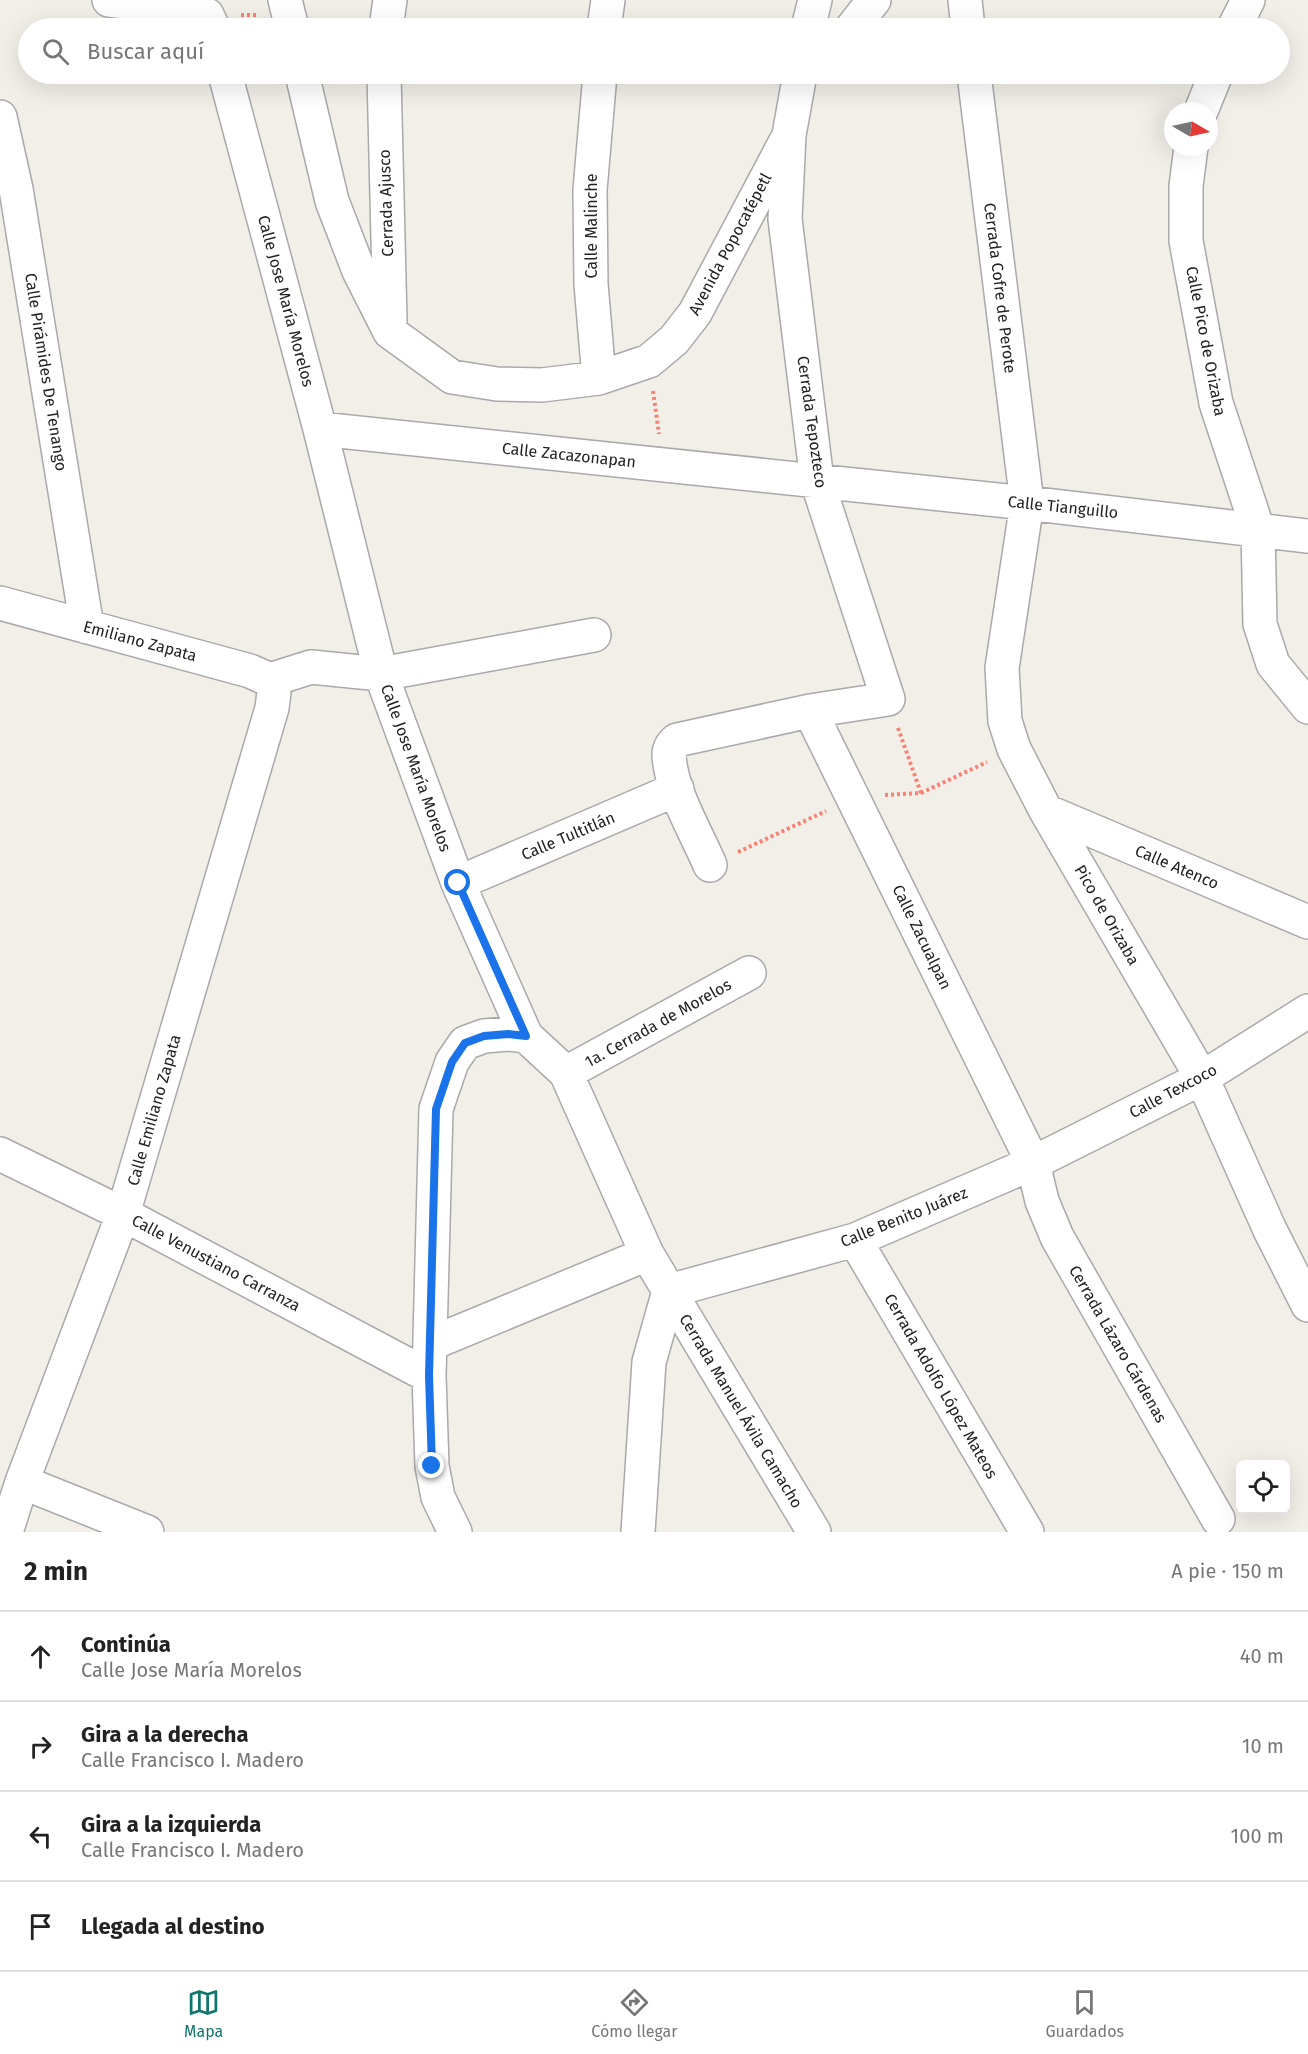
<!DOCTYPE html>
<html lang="es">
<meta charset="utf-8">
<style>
:root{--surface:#fff;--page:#f2f2f2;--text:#222;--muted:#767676;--line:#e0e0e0;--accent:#0f766e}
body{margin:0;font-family:"Fira Sans",sans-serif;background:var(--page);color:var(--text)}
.controls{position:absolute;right:18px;bottom:18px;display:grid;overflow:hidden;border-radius:9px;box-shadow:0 6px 24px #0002}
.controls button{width:54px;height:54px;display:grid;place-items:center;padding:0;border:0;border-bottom:2px solid var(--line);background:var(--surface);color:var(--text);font:30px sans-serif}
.compass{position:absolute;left:1164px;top:102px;width:54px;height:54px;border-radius:50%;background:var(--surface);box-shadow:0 6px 24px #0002;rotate:99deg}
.stop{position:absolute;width:18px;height:18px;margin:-14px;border:4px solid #1a73e8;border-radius:50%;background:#fff}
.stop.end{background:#1a73e8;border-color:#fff;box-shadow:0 2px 6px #0008}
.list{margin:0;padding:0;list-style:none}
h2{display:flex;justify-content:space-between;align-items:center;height:78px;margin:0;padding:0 24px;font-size:26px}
h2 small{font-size:20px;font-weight:400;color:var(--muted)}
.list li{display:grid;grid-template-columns:39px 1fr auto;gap:18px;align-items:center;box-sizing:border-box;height:90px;padding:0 24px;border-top:2px solid var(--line)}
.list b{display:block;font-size:22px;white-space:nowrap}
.list p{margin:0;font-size:20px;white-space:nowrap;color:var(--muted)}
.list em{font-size:20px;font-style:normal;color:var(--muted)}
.icon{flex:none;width:33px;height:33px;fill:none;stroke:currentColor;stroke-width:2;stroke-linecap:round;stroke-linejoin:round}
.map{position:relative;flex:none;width:1308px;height:1532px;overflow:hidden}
.search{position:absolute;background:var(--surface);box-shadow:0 6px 24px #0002;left:18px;right:18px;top:18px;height:66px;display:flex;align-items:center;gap:15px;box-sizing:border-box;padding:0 21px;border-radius:33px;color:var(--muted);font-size:22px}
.sheet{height:438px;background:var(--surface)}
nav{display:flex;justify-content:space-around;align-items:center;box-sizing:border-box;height:84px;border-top:2px solid var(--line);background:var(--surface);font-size:16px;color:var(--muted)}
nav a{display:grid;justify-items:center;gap:3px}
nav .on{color:var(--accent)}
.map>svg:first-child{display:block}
</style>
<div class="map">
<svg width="1308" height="1532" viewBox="0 0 1308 1532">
<rect width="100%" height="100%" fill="#f2efe9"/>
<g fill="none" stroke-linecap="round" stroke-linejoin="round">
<g stroke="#a9a9a9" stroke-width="36">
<path id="minor" d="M109 0 192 10 207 15 213 28
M285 0 292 28
M965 0 968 28
M386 28 390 0
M604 28 608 0
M808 28 815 0
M852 28 874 0
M1234 28 1248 0
M225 74 320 429 381 674 458 883 526 1036 566 1073 647 1254 814 1532
M302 74 332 201 359 271 390 332 452 377 497 384 542 385 599 378 649 361 674 340 695 313 785 143
M384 74 390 321
M974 74 1027 503 1002 668 1005 721 1014 749 1046 811 1202 1078 1270 1230 1308 1305
M1201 111 1216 74
M0 117 16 189 87 627
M1191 147 1186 186V241L1216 403 1258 530 1260 624 1273 664 1308 707
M599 378 591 284 590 190 600 74
M320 429 1027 503 1308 536
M0 603 250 671 270 680
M270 680 311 667 381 674 594 635
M810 711 1033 1163 1042 1201 1057 1237 1218 1519
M1046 811 1308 922
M710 865C696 832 671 792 669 755 669 748 672 744 677 740L810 711 888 699 817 481 785 219 789 135 800 74
M458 883 677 789
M566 1073 749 973
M0 1154 123 1214 429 1376
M855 1240 1027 1532
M669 1291 855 1240 1033 1163 1202 1078 1308 1011
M430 1344 647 1254
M22 1482 147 1532
M6 1532 22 1482 123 1214 272 708 274 692 270 680
M455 1532 438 1497 432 1466 429 1376 436 1109 452 1062 465 1043 484 1036 508 1034 526 1036
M638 1532 649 1362 669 1291"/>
</g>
<path stroke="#fa8072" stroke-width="4" stroke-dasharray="3 3" stroke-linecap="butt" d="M241 15H258
M653 391 659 434
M898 728 921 793
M885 795 921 793 987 762
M738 852 826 811"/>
<use href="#minor" stroke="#fff" stroke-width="33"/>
</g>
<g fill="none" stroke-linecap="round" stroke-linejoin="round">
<path stroke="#1a73e8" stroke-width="8" d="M432 1466 429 1376 436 1109 452 1062 465 1043 484 1036 508 1034 526 1036 458 883"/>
</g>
<g text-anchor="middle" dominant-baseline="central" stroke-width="4.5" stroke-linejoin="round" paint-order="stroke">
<g font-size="16" fill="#222" stroke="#fff">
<text transform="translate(386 203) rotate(-92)">Cerrada Ajusco</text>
<text transform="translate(591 226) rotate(-90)">Calle Malinche</text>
<text transform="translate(730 244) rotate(-62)">Avenida Popocatépetl</text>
<text transform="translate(1000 288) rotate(83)">Cerrada Cofre de Perote</text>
<text transform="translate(286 301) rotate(75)">Calle Jose María Morelos</text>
<text transform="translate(1206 341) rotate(79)">Calle Pico de Orizaba</text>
<text transform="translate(46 372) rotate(81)">Calle Pirámides De Tenango</text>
<text transform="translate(812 422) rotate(82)">Cerrada Tepozteco</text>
<text transform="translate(569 455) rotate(6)">Calle Zacazonapan</text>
<text transform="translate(1063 507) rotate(6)">Calle Tianguillo</text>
<text transform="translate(140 641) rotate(15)">Emiliano Zapata</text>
<text transform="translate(416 768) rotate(70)">Calle Jose María Morelos</text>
<text transform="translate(568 836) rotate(-23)">Calle Tultitlán</text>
<text transform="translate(1177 867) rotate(23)">Calle Atenco</text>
<text transform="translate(1107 915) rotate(60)">Pico de Orizaba</text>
<text transform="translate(922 937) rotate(64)">Calle Zacualpan</text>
<text transform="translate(658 1023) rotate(-29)">1a. Cerrada de Morelos</text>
<text transform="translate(1173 1091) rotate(-28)">Calle Texcoco</text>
<text transform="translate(154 1110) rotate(-74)">Calle Emiliano Zapata</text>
<text transform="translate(904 1217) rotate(-22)">Calle Benito Juárez</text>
<text transform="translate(216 1263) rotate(28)">Calle Venustiano Carranza</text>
<text transform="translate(1118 1344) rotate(60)">Cerrada Lázaro Cárdenas</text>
<text transform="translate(941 1386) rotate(60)">Cerrada Adolfo López Mateos</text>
<text transform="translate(741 1411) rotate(59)">Cerrada Manuel Ávila Camacho</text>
</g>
</g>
</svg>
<div class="controls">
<button><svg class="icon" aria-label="locate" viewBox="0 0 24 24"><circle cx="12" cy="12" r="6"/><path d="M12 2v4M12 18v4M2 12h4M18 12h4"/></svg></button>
</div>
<svg class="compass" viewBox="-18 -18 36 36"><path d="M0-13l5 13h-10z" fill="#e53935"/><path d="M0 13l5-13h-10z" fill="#767676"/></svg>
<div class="stop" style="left:458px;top:883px"></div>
<div class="stop end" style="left:432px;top:1466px"></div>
<div class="search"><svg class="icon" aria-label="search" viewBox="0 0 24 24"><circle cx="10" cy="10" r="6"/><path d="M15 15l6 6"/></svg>Buscar aquí</div>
</div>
<section class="sheet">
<h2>2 min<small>A pie · 150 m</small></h2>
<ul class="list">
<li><svg class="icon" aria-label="ahead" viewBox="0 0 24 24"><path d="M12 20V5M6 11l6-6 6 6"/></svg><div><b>Continúa</b><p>Calle Jose María Morelos</p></div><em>40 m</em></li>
<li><svg class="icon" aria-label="right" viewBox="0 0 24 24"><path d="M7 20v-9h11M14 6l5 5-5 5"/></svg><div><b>Gira a la derecha</b><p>Calle Francisco I. Madero</p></div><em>10 m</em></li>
<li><svg class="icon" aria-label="left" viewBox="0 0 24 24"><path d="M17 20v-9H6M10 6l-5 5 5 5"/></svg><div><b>Gira a la izquierda</b><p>Calle Francisco I. Madero</p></div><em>100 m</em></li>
<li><svg class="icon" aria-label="arrive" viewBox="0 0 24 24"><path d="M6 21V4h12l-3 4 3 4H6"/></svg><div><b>Llegada al destino</b></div></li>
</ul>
</section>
<nav>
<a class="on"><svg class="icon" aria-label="map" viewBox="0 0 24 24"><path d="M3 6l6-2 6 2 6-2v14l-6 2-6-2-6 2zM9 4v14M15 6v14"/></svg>Mapa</a>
<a><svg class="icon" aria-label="directions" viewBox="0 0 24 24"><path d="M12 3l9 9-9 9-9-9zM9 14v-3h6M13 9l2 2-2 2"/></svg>Cómo llegar</a>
<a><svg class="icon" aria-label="saved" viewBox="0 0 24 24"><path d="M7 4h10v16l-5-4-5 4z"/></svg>Guardados</a>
</nav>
